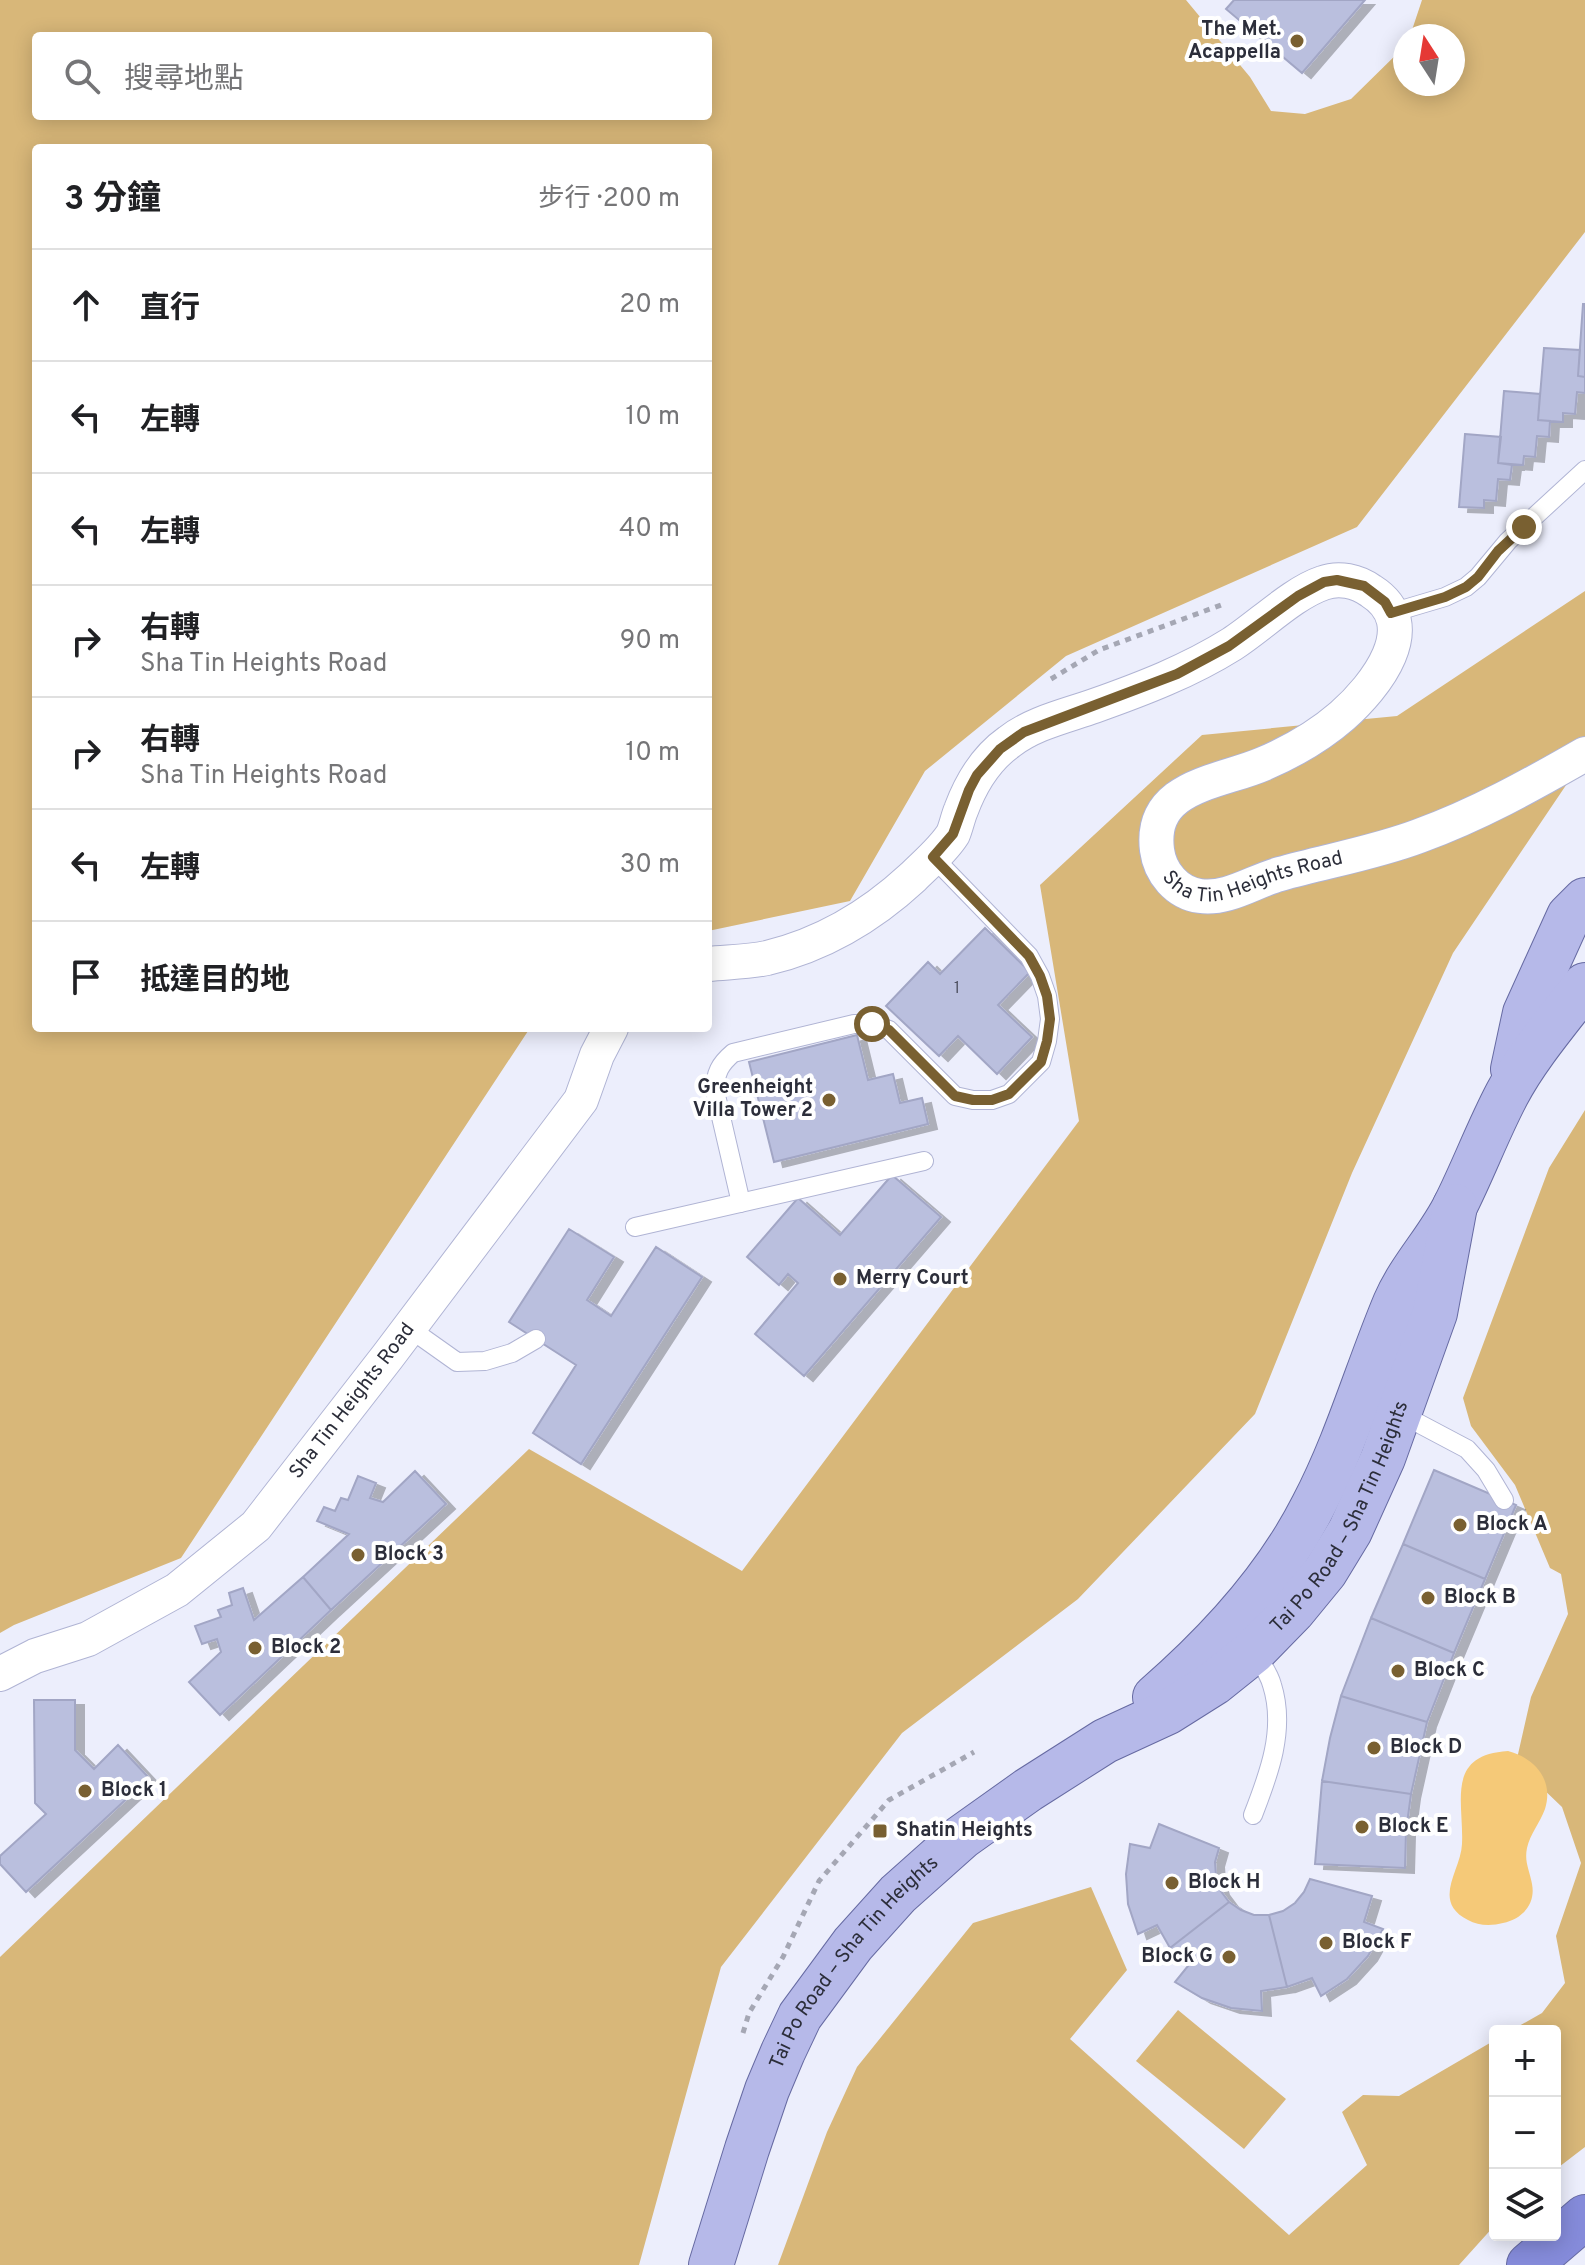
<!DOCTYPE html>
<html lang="zh-TW">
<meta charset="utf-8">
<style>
:root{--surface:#fff;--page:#f2f2f2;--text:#202124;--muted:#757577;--line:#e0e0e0}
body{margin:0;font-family:Overpass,"Noto Sans TC",sans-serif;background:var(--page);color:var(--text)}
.controls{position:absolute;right:24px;bottom:24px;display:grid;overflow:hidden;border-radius:8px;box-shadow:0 4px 20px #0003}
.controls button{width:72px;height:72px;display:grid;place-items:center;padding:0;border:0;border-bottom:2px solid var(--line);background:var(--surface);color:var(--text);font:40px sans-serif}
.compass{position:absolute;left:1393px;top:24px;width:72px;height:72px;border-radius:50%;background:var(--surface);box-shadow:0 4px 20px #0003;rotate:348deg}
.stop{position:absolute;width:24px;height:24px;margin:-18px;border:6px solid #796031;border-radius:50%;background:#fff}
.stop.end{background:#796031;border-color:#fff;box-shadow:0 2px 8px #0008}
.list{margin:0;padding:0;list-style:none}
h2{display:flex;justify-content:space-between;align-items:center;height:104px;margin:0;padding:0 32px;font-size:34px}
h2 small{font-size:26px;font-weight:400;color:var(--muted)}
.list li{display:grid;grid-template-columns:52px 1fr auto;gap:24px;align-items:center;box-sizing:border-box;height:112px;padding:0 32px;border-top:2px solid var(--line)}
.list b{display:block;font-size:30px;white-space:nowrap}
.list p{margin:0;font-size:26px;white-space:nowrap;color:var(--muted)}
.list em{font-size:26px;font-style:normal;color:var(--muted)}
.icon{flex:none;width:44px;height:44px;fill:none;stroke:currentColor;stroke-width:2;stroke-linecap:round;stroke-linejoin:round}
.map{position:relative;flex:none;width:1585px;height:2265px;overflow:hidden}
.search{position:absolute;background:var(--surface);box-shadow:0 4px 20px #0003;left:32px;top:32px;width:680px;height:88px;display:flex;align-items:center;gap:20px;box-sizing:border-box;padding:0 28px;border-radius:8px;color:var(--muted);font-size:30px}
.panel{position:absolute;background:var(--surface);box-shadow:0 4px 20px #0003;left:32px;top:144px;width:680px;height:888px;border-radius:8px}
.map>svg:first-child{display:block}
</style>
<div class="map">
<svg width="1585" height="2265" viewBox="0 0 1585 2265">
<defs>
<filter id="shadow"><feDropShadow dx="9" dy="5" stdDeviation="0" flood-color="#0004"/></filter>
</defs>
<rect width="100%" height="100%" fill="#eceefc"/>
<path fill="#d8b779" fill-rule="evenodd" d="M0 0H1186L1250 77 1271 111 1305 114 1351 99 1405 46V84H1453V36H1410L1422 0H1585V232L1357 527 1066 656 925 771 850 901 708 931V148H36V1028H530L181 1558 14 1625 0 1633ZM708 36V116H36V36Z
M1585 591V757L1453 953 1352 1173 1255 1414 1078 1599 902 1733 721 1967 639 2265H0V1957L529 1449 742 1571 1079 1121 1040 885 1202 735 1397 716Z
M1585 1110V2147L1555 2170V2031H1510L1542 2013 1565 1983 1556 1936 1581 1863 1562 1807 1516 1763 1531 1697 1568 1614 1561 1574 1550 1568 1515 1485 1471 1426 1463 1398 1549 1168Z
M1091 1887 1127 1970 1070 2039 1289 2235 1367 2165 1342 2112 1363 2095 1399 2096 1495 2040V2225L1459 2265H778L827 2132 857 2067 973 1923Z
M1178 2010 1286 2099 1244 2149 1136 2061Z"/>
<path fill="#f5c978" d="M1508 1751C1535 1758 1554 1780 1545 1809 1540 1823 1530 1834 1527 1848 1524 1862 1530 1871 1532 1884 1536 1904 1522 1919 1503 1923 1492 1926 1478 1926 1468 1920 1431 1901 1461 1871 1462 1844 1464 1802 1445 1755 1508 1751Z"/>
<path fill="#babfde" stroke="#a2a6c5" stroke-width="2" filter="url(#shadow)" d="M1234 0H1365L1302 73 1226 9Z
M1583 304H1585V377L1578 376Z
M1544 348 1580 350 1578 376 1585 377V393L1577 392 1575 414 1563 413V422L1538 420Z
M1504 391 1540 394 1538 420 1550 421 1549 437 1537 436 1535 457 1524 456 1523 465 1498 463Z
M1465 434 1501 437 1498 463 1512 465 1510 480 1498 479 1496 501 1484 500V508L1459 507Z
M985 928 1030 972 998 1005 1032 1037 997 1074 958 1036 939 1056 886 1006 928 962 940 974Z
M857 1035 868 1080 893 1074 900 1103 922 1098 928 1124 774 1162 749 1062Z
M892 1175 941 1217 804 1376 755 1334 798 1283 788 1274 779 1285 747 1257 798 1198 840 1235Z
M569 1229 614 1257 587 1300 611 1316 656 1247 702 1277 581 1464 533 1433 576 1365 509 1322Z
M1434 1470 1516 1505 1485 1579 1403 1544Z
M415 1471 446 1504 331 1610 303 1577 349 1534 317 1521 324 1507 335 1511 341 1498 348 1500 358 1476 376 1483 370 1498 383 1502Z
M1403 1544 1485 1579 1454 1653 1371 1618Z
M303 1577 331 1610 220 1715 189 1682 221 1652 217 1639 202 1644 195 1626 221 1617 218 1610 232 1605 229 1593 243 1588 254 1620Z
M1371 1618 1454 1653 1427 1722 1341 1696Z
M1341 1696 1427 1722 1411 1794 1322 1781 1330 1738Z
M34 1700H75V1750L94 1769 118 1745 149 1778 26 1892 0 1864V1856L46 1814 35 1803Z
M1322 1781 1411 1794 1406 1831 1405 1868 1315 1864Z
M1159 1824 1219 1848 1215 1862 1216 1876 1220 1890 1229 1902 1170 1948 1157 1925 1138 1934 1128 1904 1126 1874 1130 1844 1150 1848Z
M1310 1879 1372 1896 1364 1922 1383 1929 1368 1956 1347 1979 1321 1996 1312 1978 1287 1987 1269 1915 1283 1911 1295 1903 1304 1892Z
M1229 1902 1241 1910 1254 1915H1269L1287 1987 1261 1991 1262 2011 1231 2008 1202 1998 1175 1982 1188 1966 1170 1948Z"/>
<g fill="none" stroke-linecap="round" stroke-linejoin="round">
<g stroke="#b0b4d4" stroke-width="20">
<path id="lane" d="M1391 613 1445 597 1466 587 1478 577 1508 541 1585 470
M741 1203 715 1091C715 1073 720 1064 733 1053L854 1024H872L889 1030 955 1096 973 1100H992L1009 1094 1041 1062 1047 1041 1050 1019 1047 996 1040 976 1029 956 933 857
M635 1227 924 1161
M409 1328 457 1362 485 1361 512 1353 536 1339
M1399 1413 1467 1449 1486 1470 1504 1500
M1253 1815C1269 1774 1286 1729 1272 1685 1269 1673 1260 1662 1254 1651"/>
</g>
<g stroke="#b0b4d4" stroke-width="36">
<g id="street">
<path id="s1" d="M708 964C727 962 748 962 767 958 822 945 872 915 913 877 926 864 943 850 953 834 956 827 958 817 961 810 971 783 985 759 1009 742 1033 723 1066 716 1094 706 1142 689 1189 671 1232 644 1260 626 1293 593 1323 583 1339 577 1357 581 1371 591 1425 625 1375 687 1342 716 1319 736 1291 752 1263 764 1219 783 1149 785 1157 850 1160 873 1177 893 1200 896 1228 900 1254 881 1280 874 1326 861 1374 853 1419 836 1477 815 1531 785 1585 754"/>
<path id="s2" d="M0 1674 35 1656 88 1639 177 1590 256 1526 388 1356 581 1100 597 1055 611 1028"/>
</g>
</g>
<g stroke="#666aa2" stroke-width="46">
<g id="primary">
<path d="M1513 1069 1525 1013 1569 916 1585 900"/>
<path d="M1155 1697C1216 1644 1276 1579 1313 1506 1347 1441 1367 1370 1395 1303 1410 1268 1439 1239 1456 1204 1474 1168 1488 1130 1507 1094 1527 1056 1559 1019 1585 985"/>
<path id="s3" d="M711 2265 747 2149 767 2090 783 2052 800 2016 853 1944 898 1894 962 1837 1028 1790 1105 1741 1168 1712 1214 1683 1254 1651 1293 1611 1325 1572 1350 1531 1383 1458 1435 1313 1455 1206"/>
</g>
</g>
<g stroke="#666aa2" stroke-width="46">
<path id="highway" d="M1529 2265 1585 2217"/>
</g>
<path stroke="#a5a7b4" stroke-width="5" stroke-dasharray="6 6" stroke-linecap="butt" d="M1051 679 1099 650 1221 605
M743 2033 749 2013 783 1957 819 1881 889 1800 974 1752"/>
<use href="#lane" stroke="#fff" stroke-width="18"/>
<use href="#street" stroke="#fff" stroke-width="34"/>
<use href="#primary" stroke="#b6b9e9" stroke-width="44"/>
<use href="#highway" stroke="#858bda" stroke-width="44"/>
</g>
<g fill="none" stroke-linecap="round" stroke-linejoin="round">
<path stroke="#796031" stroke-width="10" d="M872 1024 889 1030 955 1096 973 1100H992L1009 1094 1041 1062 1047 1041 1050 1019 1047 996 1040 976 1029 956 933 857 953 834 969 790 977 775 1000 749 1024 732 1177 674 1229 646 1298 596 1324 582 1337 580 1364 586 1385 602 1391 613 1445 597 1466 587 1478 577 1498 551 1524 527"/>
</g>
<g fill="#796031" stroke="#fff" stroke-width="3">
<circle cx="1297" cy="41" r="8"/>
<circle cx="829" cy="1100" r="8"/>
<circle cx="840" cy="1279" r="8"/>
<circle cx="1460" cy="1525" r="8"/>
<circle cx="358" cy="1555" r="8"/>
<circle cx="1428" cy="1598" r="8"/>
<circle cx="255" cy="1648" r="8"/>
<circle cx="1398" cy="1671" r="8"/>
<circle cx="1374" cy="1748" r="8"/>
<circle cx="85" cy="1791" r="8"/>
<circle cx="1362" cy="1827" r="8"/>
<rect x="872" y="1823" width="16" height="16" rx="4"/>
<circle cx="1172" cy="1883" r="8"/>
<circle cx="1326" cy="1943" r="8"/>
<circle cx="1229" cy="1957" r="8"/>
</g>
<g text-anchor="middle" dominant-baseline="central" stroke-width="8" stroke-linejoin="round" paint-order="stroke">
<g font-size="16" fill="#505263">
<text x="957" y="989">1</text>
</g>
<g font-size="20" font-weight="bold" fill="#2c2e3a" stroke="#fff" text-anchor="start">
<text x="1281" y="30" text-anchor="end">The Met.<tspan x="1281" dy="23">Acappella</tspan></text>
<text x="813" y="1088" text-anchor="end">Greenheight<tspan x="813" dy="23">Villa Tower 2</tspan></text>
<text x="856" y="1279">Merry Court</text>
<text x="1476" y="1525">Block A</text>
<text x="374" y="1555">Block 3</text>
<text x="1444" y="1598">Block B</text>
<text x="271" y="1648">Block 2</text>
<text x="1414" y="1671">Block C</text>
<text x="1390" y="1748">Block D</text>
<text x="101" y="1791">Block 1</text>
<text x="1378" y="1827">Block E</text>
<text x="896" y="1831">Shatin Heights</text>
<text x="1188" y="1883">Block H</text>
<text x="1342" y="1943">Block F</text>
<text x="1213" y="1957" text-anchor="end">Block G</text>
</g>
<g font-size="20" fill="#2c2e3a" stroke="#fff">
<text stroke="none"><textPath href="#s1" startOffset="1318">Sha Tin Heights Road</textPath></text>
<text stroke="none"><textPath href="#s2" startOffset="456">Sha Tin Heights Road</textPath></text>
<text stroke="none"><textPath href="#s3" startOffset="1016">Tai Po Road – Sha Tin Heights</textPath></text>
<text stroke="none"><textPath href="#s3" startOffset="340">Tai Po Road – Sha Tin Heights</textPath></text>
</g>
</g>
</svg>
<div class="controls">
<button>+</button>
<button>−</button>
<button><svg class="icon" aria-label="layers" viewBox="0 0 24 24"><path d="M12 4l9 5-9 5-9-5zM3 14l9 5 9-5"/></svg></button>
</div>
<svg class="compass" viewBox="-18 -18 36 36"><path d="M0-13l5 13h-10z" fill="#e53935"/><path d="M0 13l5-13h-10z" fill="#757577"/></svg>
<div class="stop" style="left:872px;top:1024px"></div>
<div class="stop end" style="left:1524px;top:527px"></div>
<div class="search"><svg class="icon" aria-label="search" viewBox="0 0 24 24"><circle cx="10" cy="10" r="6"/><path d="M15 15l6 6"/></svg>搜尋地點</div>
<section class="panel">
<h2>3 分鐘<small>步行 · 200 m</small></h2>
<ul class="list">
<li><svg class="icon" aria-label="ahead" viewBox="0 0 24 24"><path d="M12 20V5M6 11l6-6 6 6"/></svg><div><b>直行</b></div><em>20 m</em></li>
<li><svg class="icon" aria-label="left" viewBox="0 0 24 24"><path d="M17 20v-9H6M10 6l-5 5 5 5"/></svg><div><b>左轉</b></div><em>10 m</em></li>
<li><svg class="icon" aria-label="left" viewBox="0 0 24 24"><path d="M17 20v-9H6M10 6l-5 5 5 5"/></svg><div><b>左轉</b></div><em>40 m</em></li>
<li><svg class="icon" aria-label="right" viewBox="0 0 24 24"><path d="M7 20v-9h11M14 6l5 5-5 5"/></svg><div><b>右轉</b><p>Sha Tin Heights Road</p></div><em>90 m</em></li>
<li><svg class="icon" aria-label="right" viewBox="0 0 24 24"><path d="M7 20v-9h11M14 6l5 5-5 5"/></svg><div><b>右轉</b><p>Sha Tin Heights Road</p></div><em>10 m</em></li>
<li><svg class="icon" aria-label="left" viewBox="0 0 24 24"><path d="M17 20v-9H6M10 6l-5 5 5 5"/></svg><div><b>左轉</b></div><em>30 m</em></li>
<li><svg class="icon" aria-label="arrive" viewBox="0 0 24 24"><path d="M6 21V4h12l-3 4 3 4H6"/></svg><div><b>抵達目的地</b></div></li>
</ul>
</section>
</div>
